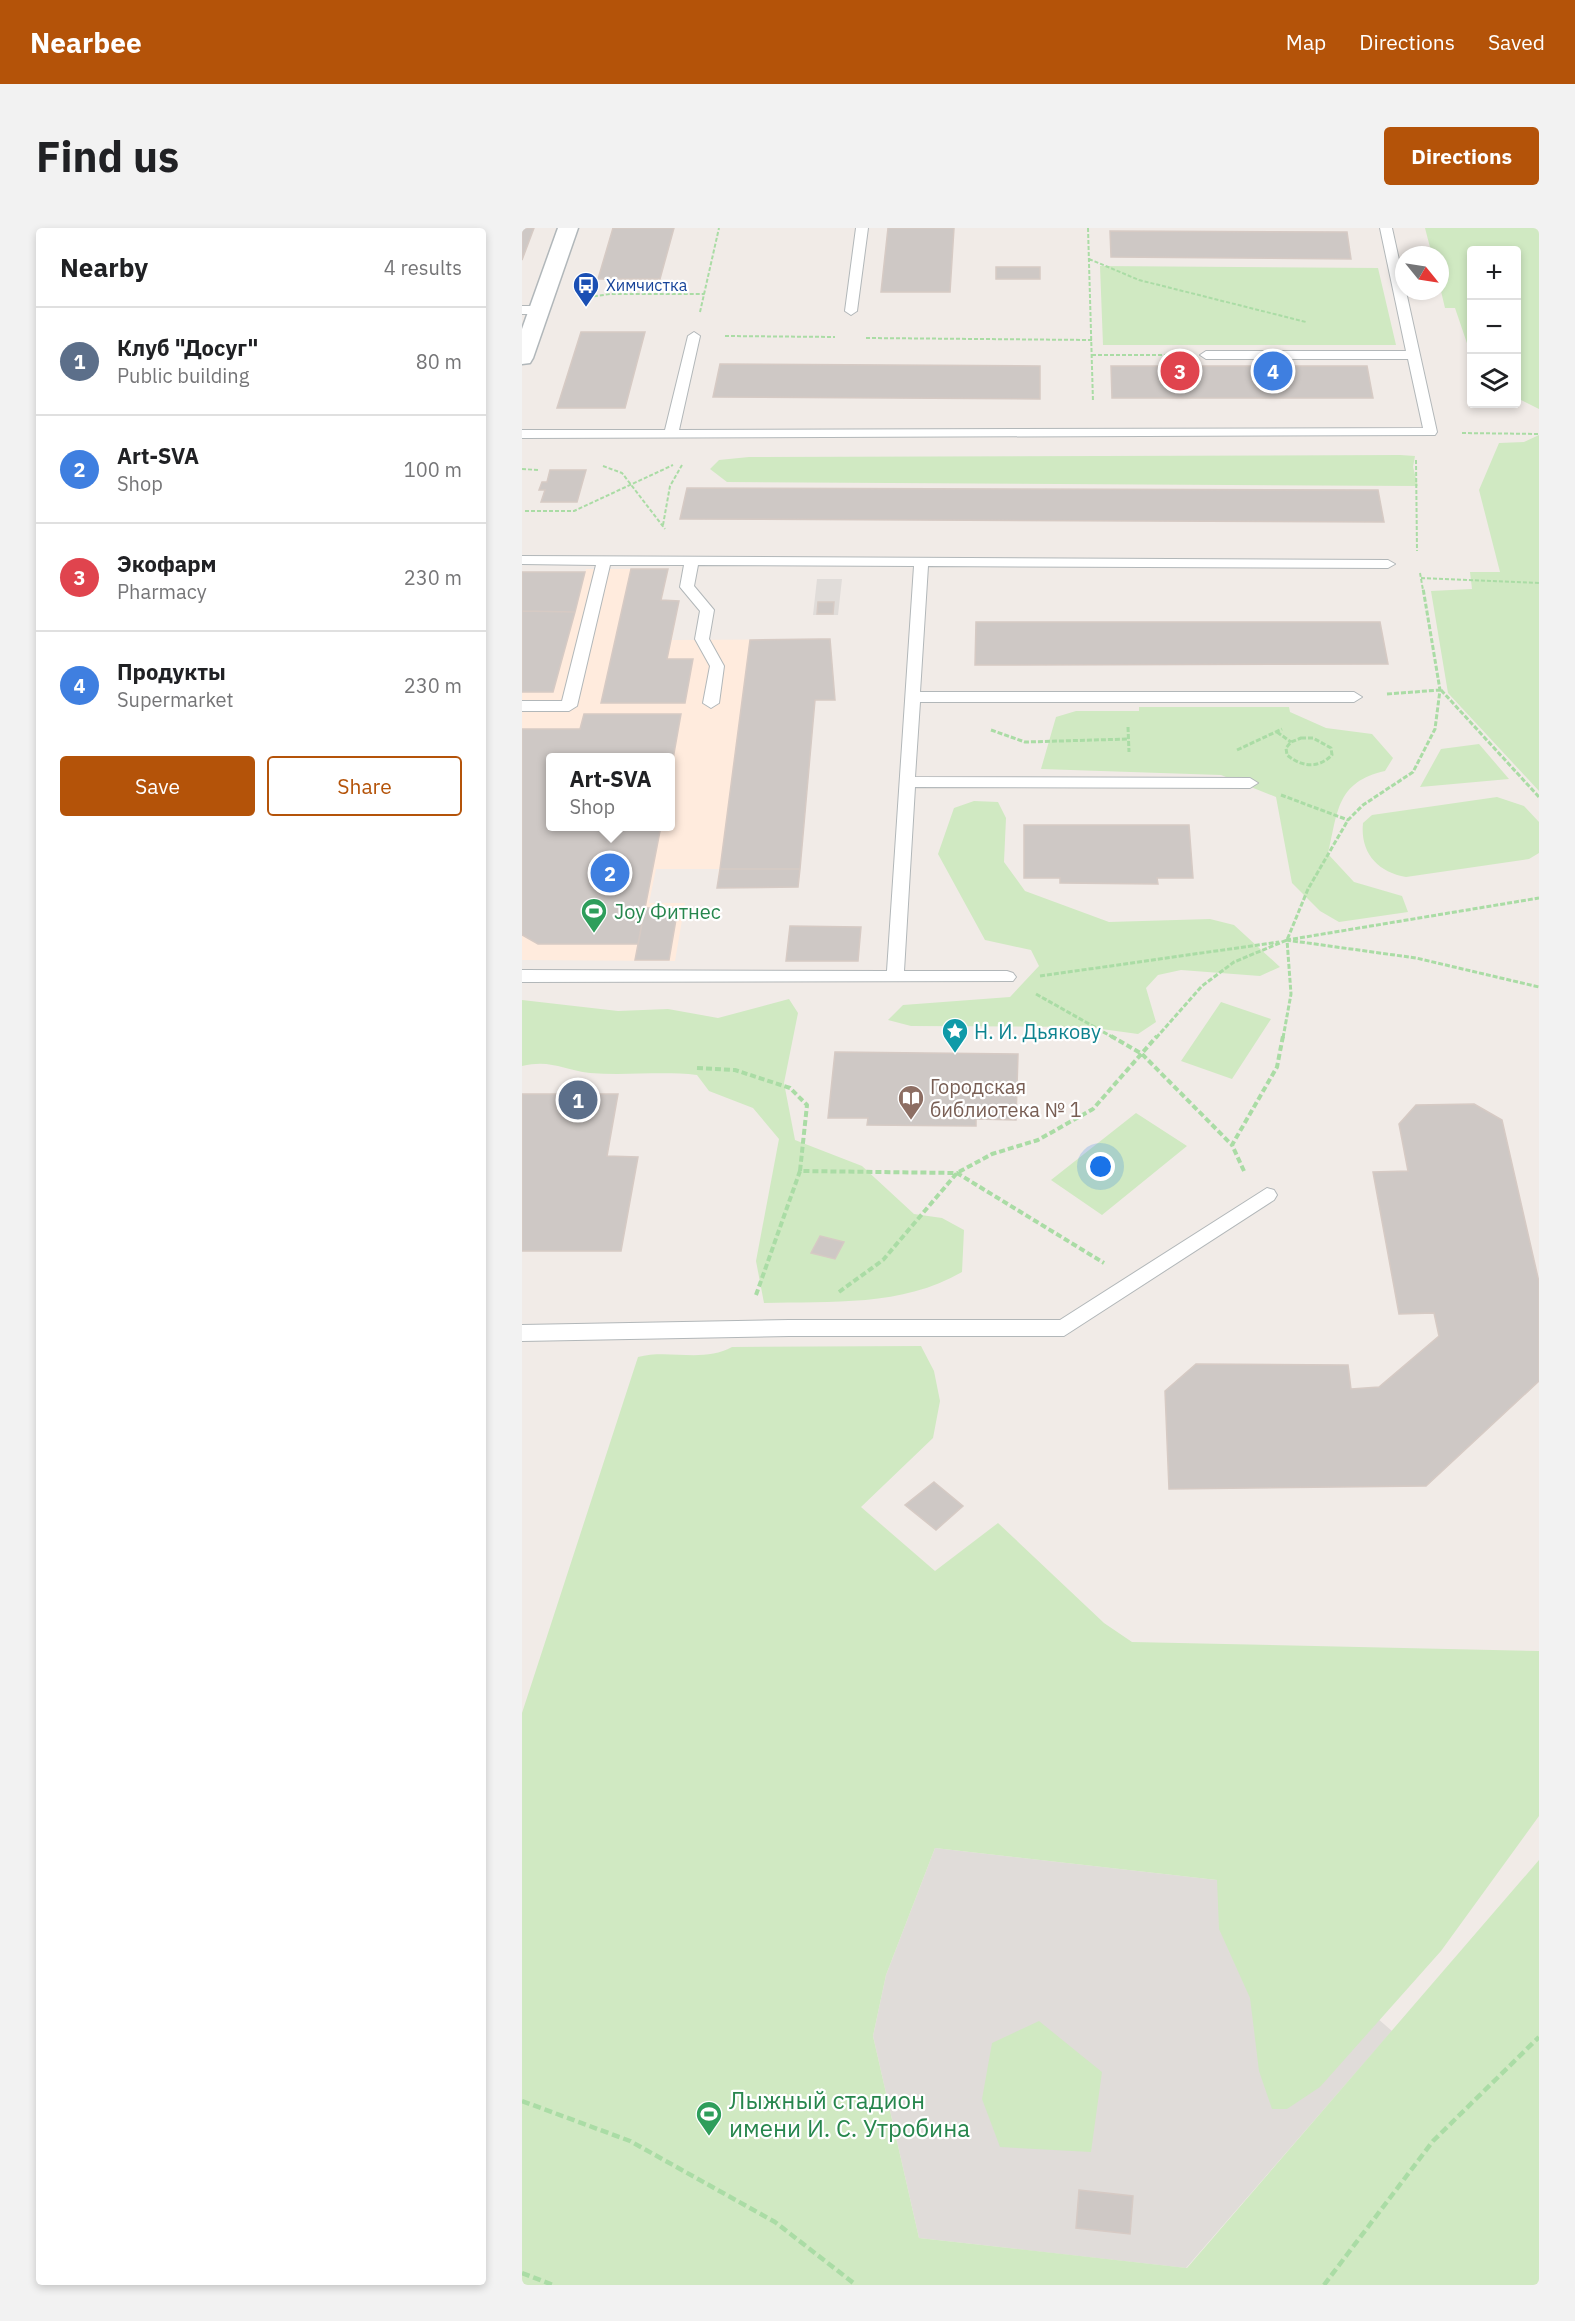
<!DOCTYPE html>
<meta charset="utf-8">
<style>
:root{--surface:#fff;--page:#f2f2f2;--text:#202124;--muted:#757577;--line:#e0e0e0;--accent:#b45309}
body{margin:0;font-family:"IBM Plex Sans",sans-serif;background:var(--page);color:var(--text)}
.controls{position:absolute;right:18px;top:18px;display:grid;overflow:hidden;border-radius:6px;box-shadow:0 3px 9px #0003}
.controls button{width:54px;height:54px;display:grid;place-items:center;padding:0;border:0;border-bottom:2px solid var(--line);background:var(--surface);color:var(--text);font:30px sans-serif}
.compass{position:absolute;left:873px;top:18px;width:54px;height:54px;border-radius:50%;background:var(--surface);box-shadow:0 3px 9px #0003;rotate:120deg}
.you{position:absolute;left:579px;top:939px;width:21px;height:21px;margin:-15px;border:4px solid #fff;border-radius:50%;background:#1a73e8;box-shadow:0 0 0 9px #1a73e833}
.badge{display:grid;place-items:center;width:39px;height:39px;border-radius:50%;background:var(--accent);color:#fff;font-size:20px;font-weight:700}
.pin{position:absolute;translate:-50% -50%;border:3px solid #fff;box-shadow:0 2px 6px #0006}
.popup{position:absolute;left:24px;top:525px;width:129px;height:78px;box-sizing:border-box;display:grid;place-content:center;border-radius:6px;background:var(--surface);filter:drop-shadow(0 2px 4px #0005);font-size:20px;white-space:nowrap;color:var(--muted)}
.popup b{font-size:22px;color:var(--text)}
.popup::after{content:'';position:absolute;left:50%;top:100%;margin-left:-12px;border:12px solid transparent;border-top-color:var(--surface)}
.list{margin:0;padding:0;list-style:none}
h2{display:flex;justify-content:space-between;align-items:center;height:78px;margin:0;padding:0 24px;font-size:26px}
h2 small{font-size:20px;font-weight:400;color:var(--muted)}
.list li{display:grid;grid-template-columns:39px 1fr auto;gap:18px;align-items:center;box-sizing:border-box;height:108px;padding:0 24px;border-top:2px solid var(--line)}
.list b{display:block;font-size:22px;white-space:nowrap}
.list p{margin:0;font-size:20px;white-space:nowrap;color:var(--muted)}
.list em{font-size:20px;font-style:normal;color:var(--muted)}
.actions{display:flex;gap:12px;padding:18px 24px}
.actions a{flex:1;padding:14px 0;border:2px solid var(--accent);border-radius:6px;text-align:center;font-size:21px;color:var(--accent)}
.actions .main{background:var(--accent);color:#fff}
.icon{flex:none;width:33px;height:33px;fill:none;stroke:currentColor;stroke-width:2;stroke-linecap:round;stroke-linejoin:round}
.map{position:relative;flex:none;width:1017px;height:2057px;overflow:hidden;border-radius:6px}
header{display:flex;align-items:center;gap:36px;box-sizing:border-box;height:84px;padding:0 30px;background:var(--accent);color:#fff}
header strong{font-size:28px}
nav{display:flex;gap:33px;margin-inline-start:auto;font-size:21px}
.intro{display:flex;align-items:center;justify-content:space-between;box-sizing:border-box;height:144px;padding:0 36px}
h1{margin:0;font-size:42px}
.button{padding:15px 27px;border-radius:6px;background:var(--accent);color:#fff;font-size:21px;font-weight:700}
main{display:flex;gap:36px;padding:0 36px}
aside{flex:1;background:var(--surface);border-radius:6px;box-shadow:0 3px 9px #0003}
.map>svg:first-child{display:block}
</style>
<header>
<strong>Nearbee</strong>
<nav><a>Map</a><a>Directions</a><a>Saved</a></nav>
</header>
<div class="intro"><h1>Find us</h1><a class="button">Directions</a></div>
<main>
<aside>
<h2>Nearby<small>4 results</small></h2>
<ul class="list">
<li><span class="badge" style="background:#5c6f8a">1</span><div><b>Клуб &quot;Досуг&quot;</b><p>Public building</p></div><em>80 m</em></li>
<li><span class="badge" style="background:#3f7fe0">2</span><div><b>Art-SVA</b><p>Shop</p></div><em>100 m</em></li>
<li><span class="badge" style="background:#e0444e">3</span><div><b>Экофарм</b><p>Pharmacy</p></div><em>230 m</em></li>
<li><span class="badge" style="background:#3f7fe0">4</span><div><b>Продукты</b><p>Supermarket</p></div><em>230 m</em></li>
</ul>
<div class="actions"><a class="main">Save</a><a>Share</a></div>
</aside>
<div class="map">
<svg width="1017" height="2057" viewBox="0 0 1017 2057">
<rect width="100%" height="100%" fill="#f1ebe7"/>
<path fill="#ffebdd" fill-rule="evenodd" d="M64 341H146L140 372 157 373 150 412 308 411 293 472 276 659 195 660 197 641H134L127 675H163L153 733 0 732V344H63ZM28 530H148V598H28Z"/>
<path fill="#e0dcd9" d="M295 351H320L316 387H291Z
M413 1620 695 1652 870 1803 664 2040 397 2010 351 1808 364 1747Z"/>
<path fill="#d0e9c2" d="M903 0H1017V181L995 170 994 22H950L949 127 933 80H923L918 59V27H910Z
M578 38 856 40 874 117H581Z
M1017 207V563L926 465 909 363 950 361 948 344H978L957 262 977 215 1002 214Z
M878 227 893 228 891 239 896 258 205 254 188 241 197 232 227 229Z
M617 479H767L768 484 804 500 850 506 871 530 863 543C814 554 816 584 806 626L832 654 880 668 886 684 817 694 798 683 770 655 754 569 699 547 519 541 534 489 554 483H617Z
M957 516 987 551 898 559 919 521Z
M975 569 1002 578 1017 594V625L1007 631 884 649C855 644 838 624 841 595L850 587Z
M452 573 476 574 484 590 482 634 503 663 587 694 688 691 712 697 758 739 738 748 659 742 636 747 624 760 634 794 616 806 565 799 389 798 366 792 381 777 488 769 517 738 509 722 463 712 416 626 432 580Z
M267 771 276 785 262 855 273 912 340 938 392 986 420 990 442 1002 440 1044C380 1079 309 1073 242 1075L234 1033 257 911 231 880 187 863 175 847C139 843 103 848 68 845 41 842 29 831 0 838V772L96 783 146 781 196 790Z
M699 774 749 791 710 851 659 833Z
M614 885 665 918 580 987 529 952Z
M399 1118 412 1143 418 1173 411 1210 339 1279 413 1343 476 1295 582 1395 610 1414 1017 1423V1588L919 1723 798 1859 765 1881H750L737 1843 728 1770 697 1701 695 1652 413 1620 364 1747 351 1808 397 2010 665 2040 1017 1632V2057H0V1485L116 1129C146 1121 182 1135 210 1119Z
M517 1793 580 1844 569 1924 478 1919 460 1871 470 1815Z"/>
<path fill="#cec8c5" stroke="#d6cac4" stroke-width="1.5" d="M0 0H12L0 32Z
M91 0H152L138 51H76Z
M366 0H432L428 64H359Z
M588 3 825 4 829 31 589 29Z
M474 39H518V51H474Z
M59 104H123L103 180H35Z
M198 136 518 138V171L191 169Z
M589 138H845L851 170H590Z
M28 242H64L55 274H19L23 262H17L20 254H25Z
M165 260 856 262 862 294 158 291Z
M109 341H146L139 372 157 373 145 431H171L163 475H79Z
M0 344H63L53 384 0 383Z
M296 374H312L311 386H295Z
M0 383 53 384 31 464H0Z
M454 394H858L866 436 453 437Z
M299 411H308L313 472H293L278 641H198L228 412Z
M62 486H159L148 548V530H28V598H139L116 716H16L0 707V501H58Z
M502 597H667L671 650H635L636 656 538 655V650H502Z
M198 641H278L276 659 195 660Z
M123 680H156L147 732H113Z
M268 698 339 699 336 733H264Z
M313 824 496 826 494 892 454 891V898L345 897 346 890H306Z
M0 866H96L85 928 116 929 99 1023H0Z
M952 876 980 892 1017 1054V1153L904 1258 647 1261 643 1163 674 1136 826 1137 829 1161 857 1159 917 1108 912 1085 877 1086 851 944 886 943 877 896 894 877Z
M298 1008 322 1014 313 1031 289 1025Z
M412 1254 441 1278 414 1302 383 1277Z
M557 1962 611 1968 608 2006 554 2000Z"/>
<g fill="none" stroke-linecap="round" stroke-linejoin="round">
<g stroke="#b2b7b9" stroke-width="2">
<path id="lane" d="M334 0H346L335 83 329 87 323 83Z
M858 0H870L915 204 913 207 0 210V202H143L166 108 172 104 178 108 157 202 901 200 886 131H684L678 127 684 123H884Z
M0 78H16L22 82 16 86H0Z
M0 328 866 332 873 336 866 340 406 338 398 464H832L840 469 832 474H398L393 549 728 550 736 555 728 560 393 559 382 743H485L491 745 494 749 491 753 0 754V742L365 743 392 338 176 337 172 358 192 382 187 411 202 438 197 475 189 480 181 475 188 438 173 411 178 383 158 359 162 337H88L55 478 47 483H0V473H40L74 337 0 336Z
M745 960 752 962 755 967 752 972 542 1108H267L0 1113V1097L267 1092H538Z"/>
</g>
<g stroke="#b1b7ba" stroke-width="3">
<path id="secondary" d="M36 0H56L11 130 8 135 0 136V101Z"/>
</g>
<path stroke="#aadca5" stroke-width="2" stroke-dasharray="4 2" stroke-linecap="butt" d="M566 0 571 174
M567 31 617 52 784 94
M60 70 88 66H182
M178 84 197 0
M203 108 313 109
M344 110 570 112
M570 127H653
M940 205 1017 206
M894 232 895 323
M81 238 100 245 143 301
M0 241 16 242
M3 283H52L151 237
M141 297 148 258 160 237
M898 345 901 362
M899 350 1017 355"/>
<path stroke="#aadca5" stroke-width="3" stroke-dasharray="5 2" stroke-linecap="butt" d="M919 462 1017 569
M865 466 918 462
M606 499 607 524
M469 502 503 514 607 511
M755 504 769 514
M779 510H791L809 520 810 527C796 541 780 539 765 527L764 520 769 514Z
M715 522 760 501
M759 567 826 592
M764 712 894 730 1017 759
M518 748 757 714
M514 766 592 810
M634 810 680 758 712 734 765 712 786 661 826 592 841 577 891 544 913 501 918 462 901 360
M761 810 769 766 765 712 1017 670"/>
<path stroke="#aadca5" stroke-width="4" stroke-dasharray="6 3" stroke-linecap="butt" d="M589 808 620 826 710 917
M175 840 213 842 268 860 285 877 278 943
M722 943 710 917 755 839 761 808
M317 1064 361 1032 435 945 470 926 516 912 571 881 635 808
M234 1067 278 943 435 945 582 1035"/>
<path stroke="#aadca5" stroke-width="4.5" stroke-dasharray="8 4" stroke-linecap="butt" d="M0 1873 108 1913 253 1994 334 2057
M0 2045 31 2057
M802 2057 911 1913 1017 1809"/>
<use href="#lane" fill="#fff" fill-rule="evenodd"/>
<use href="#secondary" fill="#fff" fill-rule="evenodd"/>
</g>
<defs>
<g id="bus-pin" transform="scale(1.35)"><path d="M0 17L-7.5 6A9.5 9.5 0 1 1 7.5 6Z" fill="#1a4fb4" stroke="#fff"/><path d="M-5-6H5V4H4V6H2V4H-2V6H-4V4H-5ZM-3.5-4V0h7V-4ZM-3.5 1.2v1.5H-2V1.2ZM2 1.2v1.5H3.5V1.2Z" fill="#fff"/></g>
<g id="stadium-pin" transform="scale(1.35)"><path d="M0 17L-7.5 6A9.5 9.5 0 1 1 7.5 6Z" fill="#2e9e5b" stroke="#fff"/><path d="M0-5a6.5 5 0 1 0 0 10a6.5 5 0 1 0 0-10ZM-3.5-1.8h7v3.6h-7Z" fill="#fff"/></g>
<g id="sight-pin" transform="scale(1.35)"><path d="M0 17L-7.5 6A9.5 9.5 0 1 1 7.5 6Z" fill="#0f9aa8" stroke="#fff"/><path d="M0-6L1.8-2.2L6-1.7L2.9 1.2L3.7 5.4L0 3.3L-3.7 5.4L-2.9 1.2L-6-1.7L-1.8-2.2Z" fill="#fff"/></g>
<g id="library-pin" transform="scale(1.35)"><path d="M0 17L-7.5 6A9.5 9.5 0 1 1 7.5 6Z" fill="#8d6e63" stroke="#fff"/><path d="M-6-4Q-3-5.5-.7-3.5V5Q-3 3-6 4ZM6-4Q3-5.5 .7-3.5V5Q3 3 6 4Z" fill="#fff"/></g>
</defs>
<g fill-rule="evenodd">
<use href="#bus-pin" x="64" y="57"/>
<use href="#stadium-pin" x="72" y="683"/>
<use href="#sight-pin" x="433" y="803"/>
<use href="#library-pin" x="389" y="870"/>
<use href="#stadium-pin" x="187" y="1886"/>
</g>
<g text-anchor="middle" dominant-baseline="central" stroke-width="4.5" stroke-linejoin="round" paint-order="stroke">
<g font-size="16" fill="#164399" stroke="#fff" text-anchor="start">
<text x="84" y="57">Химчистка</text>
</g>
<g font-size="20" fill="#27864d" stroke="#fff" text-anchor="start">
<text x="92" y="683">Joy Фитнес</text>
</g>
<g font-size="20" fill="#0d838f" stroke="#fff" text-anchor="start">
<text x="452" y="803">Н. И. Дьякову</text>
</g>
<g font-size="20" fill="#785e54" stroke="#fff" text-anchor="start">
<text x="408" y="858">Городская<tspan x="408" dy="23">библиотека № 1</tspan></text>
</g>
<g font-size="24" fill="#27864d" stroke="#fff" text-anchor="start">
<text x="207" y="1872">Лыжный стадион<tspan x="207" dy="28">имени И. С. Утробина</tspan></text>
</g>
</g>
</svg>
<div class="controls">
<button>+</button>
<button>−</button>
<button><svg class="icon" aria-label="layers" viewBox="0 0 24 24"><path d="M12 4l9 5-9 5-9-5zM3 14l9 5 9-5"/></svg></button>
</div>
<svg class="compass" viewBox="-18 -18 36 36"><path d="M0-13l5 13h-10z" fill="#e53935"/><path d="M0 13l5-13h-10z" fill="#757577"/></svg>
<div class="you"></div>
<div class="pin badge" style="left:56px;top:872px;background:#5c6f8a">1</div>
<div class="pin badge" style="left:88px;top:645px;background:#3f7fe0">2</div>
<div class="popup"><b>Art-SVA</b>Shop</div>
<div class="pin badge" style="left:658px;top:143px;background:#e0444e">3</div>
<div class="pin badge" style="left:751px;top:143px;background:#3f7fe0">4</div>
</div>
</main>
